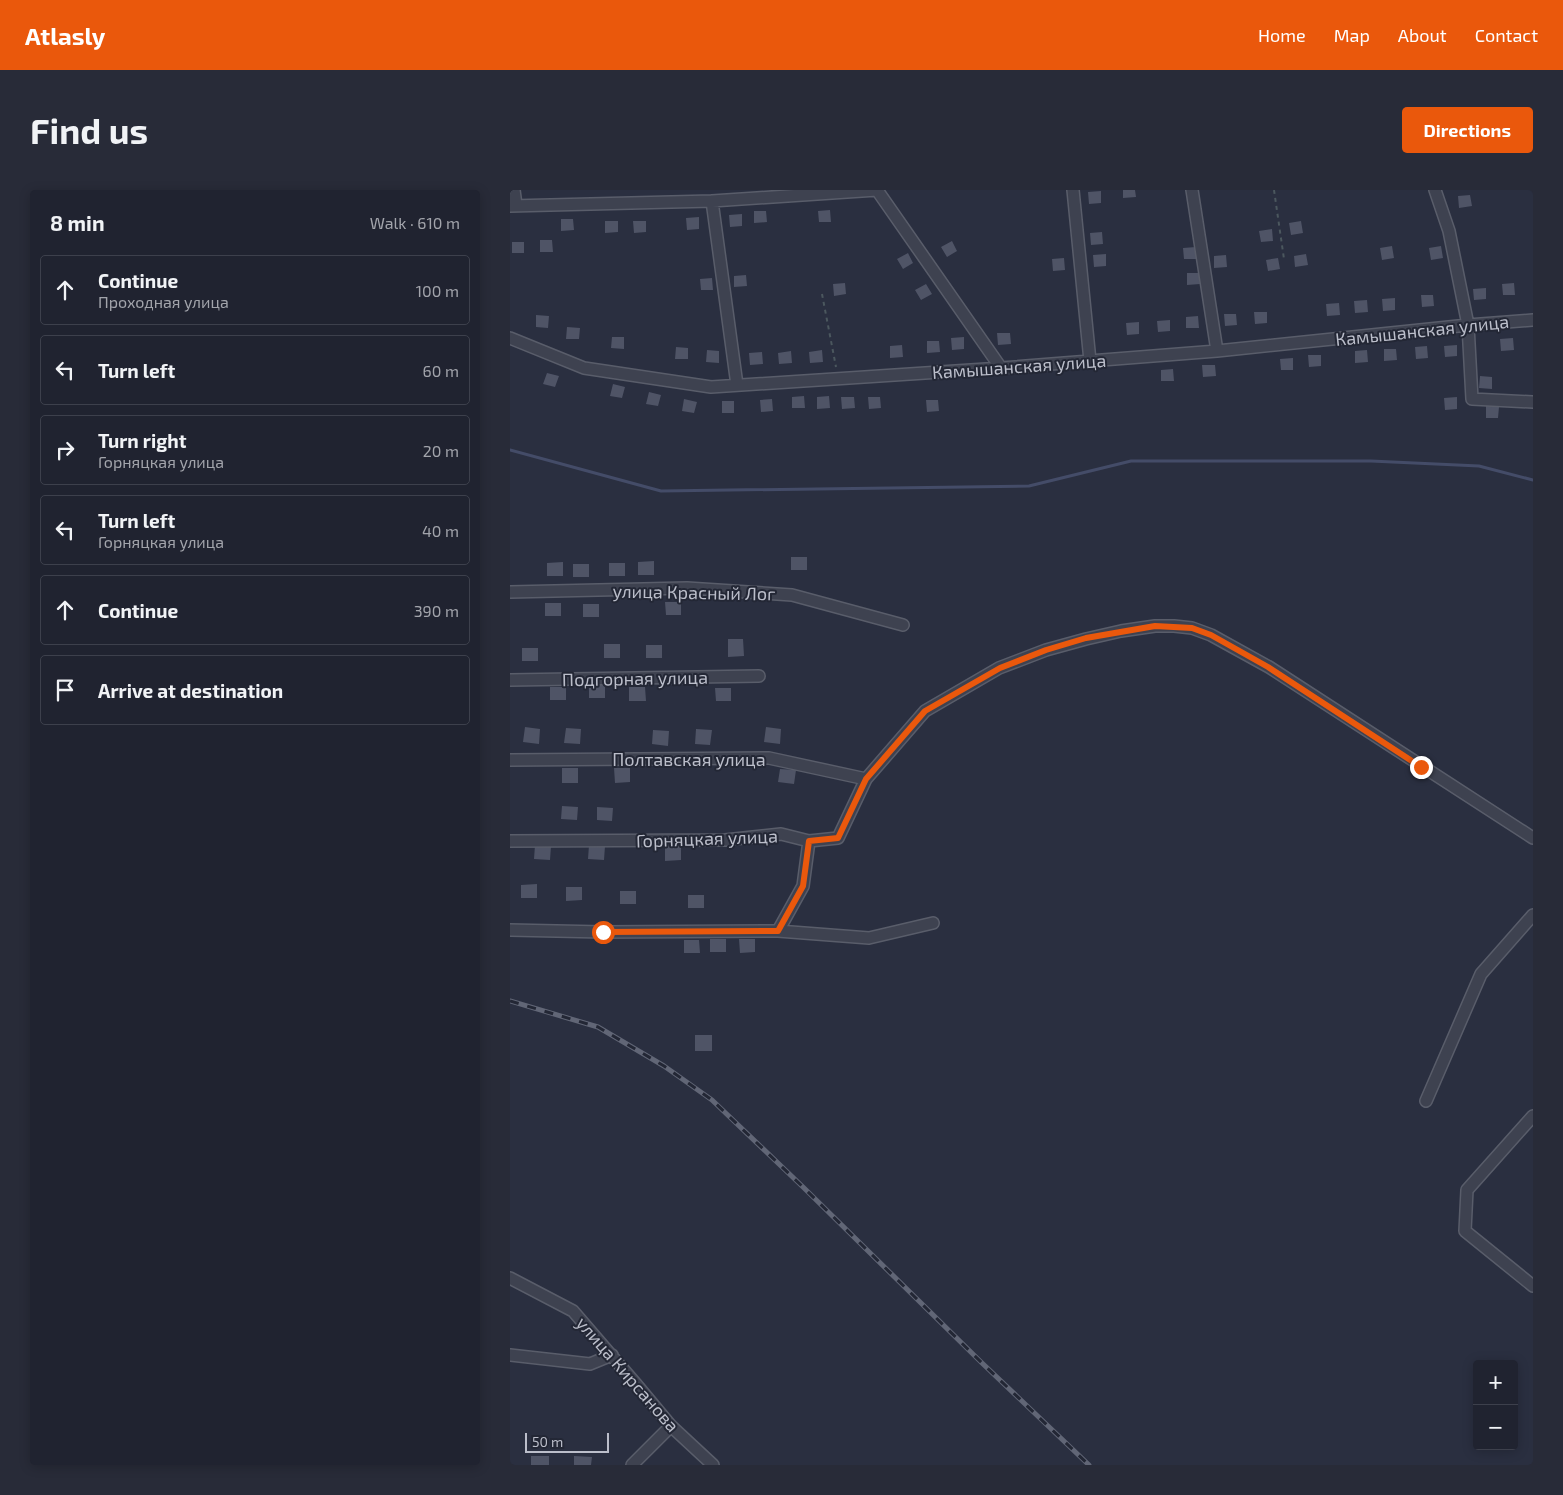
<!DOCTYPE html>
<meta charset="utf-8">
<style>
:root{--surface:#202330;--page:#282b38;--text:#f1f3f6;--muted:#a2a4ab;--line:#3d404c;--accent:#ea580c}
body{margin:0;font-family:"Exo 2",sans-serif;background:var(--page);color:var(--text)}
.controls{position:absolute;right:15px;bottom:15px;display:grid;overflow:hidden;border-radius:5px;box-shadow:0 2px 12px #0003}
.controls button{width:45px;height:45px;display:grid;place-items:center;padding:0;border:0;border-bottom:1px solid var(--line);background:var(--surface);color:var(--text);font:25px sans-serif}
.scale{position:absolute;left:15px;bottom:12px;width:84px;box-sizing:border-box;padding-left:5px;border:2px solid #bbbeca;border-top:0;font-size:14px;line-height:18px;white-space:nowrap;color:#bbbeca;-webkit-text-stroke:4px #232735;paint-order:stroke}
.stop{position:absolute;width:15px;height:15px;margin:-11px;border:4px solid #ea580c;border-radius:50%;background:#fff}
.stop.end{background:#ea580c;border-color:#fff;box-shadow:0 1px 5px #0008}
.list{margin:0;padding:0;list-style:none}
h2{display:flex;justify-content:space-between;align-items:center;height:65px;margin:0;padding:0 20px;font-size:21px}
h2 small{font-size:16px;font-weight:400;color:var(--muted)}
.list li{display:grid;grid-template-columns:32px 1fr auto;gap:15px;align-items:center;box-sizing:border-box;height:70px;margin:0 10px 10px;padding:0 10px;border:1px solid var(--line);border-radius:5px}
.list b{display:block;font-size:19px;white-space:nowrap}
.list p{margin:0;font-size:16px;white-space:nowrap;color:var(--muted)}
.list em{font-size:16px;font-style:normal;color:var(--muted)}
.icon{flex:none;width:28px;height:28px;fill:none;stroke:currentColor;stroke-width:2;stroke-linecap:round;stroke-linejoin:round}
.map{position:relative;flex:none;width:1023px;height:1275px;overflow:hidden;border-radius:5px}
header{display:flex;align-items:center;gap:30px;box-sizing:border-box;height:70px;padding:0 25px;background:var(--accent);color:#fff}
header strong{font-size:24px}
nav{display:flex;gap:28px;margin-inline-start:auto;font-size:18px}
.intro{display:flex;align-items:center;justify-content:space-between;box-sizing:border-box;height:120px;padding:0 30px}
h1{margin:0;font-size:35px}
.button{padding:12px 22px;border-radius:5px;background:var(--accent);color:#fff;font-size:18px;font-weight:700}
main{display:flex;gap:30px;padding:0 30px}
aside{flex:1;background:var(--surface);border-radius:5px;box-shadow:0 2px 12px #0003}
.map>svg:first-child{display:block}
</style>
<header>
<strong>Atlasly</strong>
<nav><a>Home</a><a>Map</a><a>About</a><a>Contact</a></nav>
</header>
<div class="intro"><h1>Find us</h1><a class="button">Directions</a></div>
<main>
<aside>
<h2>8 min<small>Walk · 610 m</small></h2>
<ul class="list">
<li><svg class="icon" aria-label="ahead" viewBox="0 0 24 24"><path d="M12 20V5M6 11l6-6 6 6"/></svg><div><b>Continue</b><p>Проходная улица</p></div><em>100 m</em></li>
<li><svg class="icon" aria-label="left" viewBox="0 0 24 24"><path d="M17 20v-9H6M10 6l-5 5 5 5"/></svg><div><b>Turn left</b></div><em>60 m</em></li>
<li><svg class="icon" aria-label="right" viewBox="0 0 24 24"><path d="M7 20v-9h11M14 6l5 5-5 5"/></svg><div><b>Turn right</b><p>Горняцкая улица</p></div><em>20 m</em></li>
<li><svg class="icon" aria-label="left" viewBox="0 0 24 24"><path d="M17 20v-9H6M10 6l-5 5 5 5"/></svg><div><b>Turn left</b><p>Горняцкая улица</p></div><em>40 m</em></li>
<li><svg class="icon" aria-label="ahead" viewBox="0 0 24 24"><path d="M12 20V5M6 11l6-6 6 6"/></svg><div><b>Continue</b></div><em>390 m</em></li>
<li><svg class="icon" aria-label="arrive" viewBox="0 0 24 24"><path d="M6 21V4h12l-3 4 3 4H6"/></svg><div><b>Arrive at destination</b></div></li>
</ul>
</aside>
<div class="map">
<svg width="1023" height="1275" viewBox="0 0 1023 1275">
<rect width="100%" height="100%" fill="#2a2f40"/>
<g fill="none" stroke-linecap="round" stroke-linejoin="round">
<path stroke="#444c68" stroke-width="3" d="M0 260 151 301 519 296 621 271H861L969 276 1023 290"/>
</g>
<path fill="#4f5466" d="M613 0H625L626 7 613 8Z
M591 1V13L579 14 578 2Z
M960 5 962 16 949 18 948 6Z
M320 20 321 32H309L308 21Z
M244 21H256L257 32 244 33Z
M232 24V36L220 37 219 25Z
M189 27V39L177 40 176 28Z
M51 29H63L64 40 51 41Z
M95 31H108V42L95 43Z
M123 31H136V42L124 43Z
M791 31 793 43 781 45 779 33Z
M762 39 763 51 751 52 749 41Z
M592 42 593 54 581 55 580 43Z
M30 50H42L43 62H30Z
M442 51 447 61 437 67 431 57Z
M2 52H14V63H2Z
M882 56 884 68 872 70 870 58Z
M931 56 933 68 921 70 919 58Z
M686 57V69H674L673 58Z
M398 63 403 73 393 79 387 69Z
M596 64V76L584 77 583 65Z
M796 64 798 75 785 77 784 66Z
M716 65 717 77 704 78V66Z
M554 68 555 80 543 81 542 69Z
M768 68 770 79 758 81 756 70Z
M677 83H689L690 94 677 95Z
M236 85 237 96 224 97V86Z
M202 88 203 100H191L190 89Z
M335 93 336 104 324 106 323 94Z
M1004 93 1005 105H993L992 94Z
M416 94 422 104 411 110 405 100Z
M976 98V109L964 110 963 99Z
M911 105H923L924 116 912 117Z
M885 108V120L873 121 872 109Z
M857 110 858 122 845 123 844 111Z
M829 113 830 125 817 126 816 114Z
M744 122H757V133L745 134Z
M714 124H726L727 135 715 136Z
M26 125 39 126 38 138 26 137Z
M688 126 689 138H676V127Z
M660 130V141L648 142 647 131Z
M629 132V144L617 145 616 133Z
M57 137 70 138 69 149H56Z
M487 143H500L501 154 488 155Z
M102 147H114V159L101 158Z
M454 147V159L442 160 441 148Z
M1003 148 1004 160 991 161 990 149Z
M417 151H429L430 162 417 163Z
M392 155 393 167 380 168V156Z
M947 155V166L935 167 934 156Z
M917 156 918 168 906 169 905 157Z
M166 157 178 158V169H165Z
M874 159H886L887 170 874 171Z
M197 160 209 161V173L196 172Z
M312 160 313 172 300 173 299 162Z
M857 160 858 172 845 173V161Z
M281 161 282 173 269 174 268 163Z
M252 162 253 174 240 175 239 163Z
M798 165H811V176L799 177Z
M783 168V180H771L770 169Z
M692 175H705L706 186 693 187Z
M663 179 664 191H651V180Z
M37 183 49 186 45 197 33 194Z
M970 186 982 187V199L969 198Z
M103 194 115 197 112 208 100 206Z
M139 202 151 205 148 216 136 214Z
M294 206 295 218H282V207Z
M319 206 320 218 307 219V207Z
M331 207H344L345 218 332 219Z
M358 207H370L371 218 359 219Z
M947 207V219L935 220 934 208Z
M174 209 187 212 184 223 172 221Z
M262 209 263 221 251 222 250 210Z
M416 210H428L429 221 417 222Z
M212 211H224V223H212Z
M976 216 989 217 988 228H976Z
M281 367H297V380H281Z
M144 371V385H128V372Z
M53 372V386H37V373Z
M99 373H115V386H99Z
M63 374H79V387H63Z
M155 412H171V425H156Z
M35 413H51V426H35Z
M73 414H89V427H73Z
M218 449H233L234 466 218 467Z
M94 454H110V468H94Z
M136 455H152V468H136Z
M12 458H28V471H12Z
M79 495H95V508H79Z
M40 497H56V510H40Z
M119 497H135L136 511H119Z
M205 498H221V511H206Z
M15 537 30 539 29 554 13 552Z
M256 537 271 539 270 554 254 552Z
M56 538 71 539 70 554 54 553Z
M186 539 202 540 200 555 185 554Z
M143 540 159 541 158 556 142 554Z
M52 578H68V593H52Z
M104 578H120V592L105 593Z
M270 579 286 580 284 594 268 592Z
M52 616 68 617 67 630 51 629Z
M87 617 103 618 102 631 87 630Z
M25 655 41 656 40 670 24 669Z
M79 655 95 656 94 670 78 669Z
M155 657H171V670L155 671Z
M27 694V708H11V695Z
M56 697H72V710L56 711Z
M110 701H126V714H110Z
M178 705H194V718H178Z
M200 749H216V762H200Z
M229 749H245V762L230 763Z
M174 750H189L190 763H174Z
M185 845H202V861H185Z
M21 1266H39V1275H21Z
M64 1266 82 1267 81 1275H64Z"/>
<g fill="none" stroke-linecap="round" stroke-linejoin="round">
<g stroke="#595d6a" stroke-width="14">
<path id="minor" d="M4 0 6 15
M563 0 580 171
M682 0 707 161
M925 0 939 41 958 135 962 209 1023 212
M202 11 227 195
M0 16 202 11 367 0 491 178
M0 148 74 178 201 197 491 178 707 161 958 135 1023 130
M0 402 177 398 282 405 393 435
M0 490 249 486
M0 570 259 568 356 589
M0 651 215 650 271 644 299 651 328 648 356 589 415 521 489 478 536 460 576 449 611 441 645 436H664L682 438 701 445 759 477 1023 648
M0 740 93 742 268 741 359 748 423 733
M268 741 293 696 299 651
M916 911 971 784 1023 725
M1023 926 957 1000 955 1041 1023 1096
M0 1088 63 1121 126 1194 161 1236 203 1275
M0 1165 80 1174 102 1165
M122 1275 161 1236"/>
</g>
<path stroke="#4b575e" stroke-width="2" stroke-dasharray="4 4" stroke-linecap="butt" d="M764 0 774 69
M312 104 326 177"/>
<use href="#minor" stroke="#3e4250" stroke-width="11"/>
<g stroke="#616676" stroke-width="5">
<path id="rail" d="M0 811 88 837 154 876 202 910 293 997 472 1173 579 1275"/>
</g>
<use href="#rail" stroke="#232735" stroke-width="3" stroke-dasharray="9" stroke-linecap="butt"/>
</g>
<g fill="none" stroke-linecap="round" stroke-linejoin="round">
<path stroke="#ea580c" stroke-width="6" d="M93 742 268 741 293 696 299 651 328 648 356 589 415 521 490 478 536 460 576 448 645 436 682 438 701 445 758 477 911 577"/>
</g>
<g text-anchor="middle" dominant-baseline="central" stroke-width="4" stroke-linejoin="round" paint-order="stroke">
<g font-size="18" fill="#bbbeca" stroke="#232735">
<text transform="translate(912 140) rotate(-6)">Камышанская улица</text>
<text transform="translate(509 176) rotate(-4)">Камышанская улица</text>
<text transform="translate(184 402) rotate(1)">улица Красный Лог</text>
<text transform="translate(125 488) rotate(-1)">Подгорная улица</text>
<text x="179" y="569">Полтавская улица</text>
<text transform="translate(197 648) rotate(-2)">Горняцкая улица</text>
<text transform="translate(118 1184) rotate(49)">улица Кирсанова</text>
</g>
</g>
</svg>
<div class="controls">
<button>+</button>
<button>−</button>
</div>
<div class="scale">50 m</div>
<div class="stop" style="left:93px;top:742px"></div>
<div class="stop end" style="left:911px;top:577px"></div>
</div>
</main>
